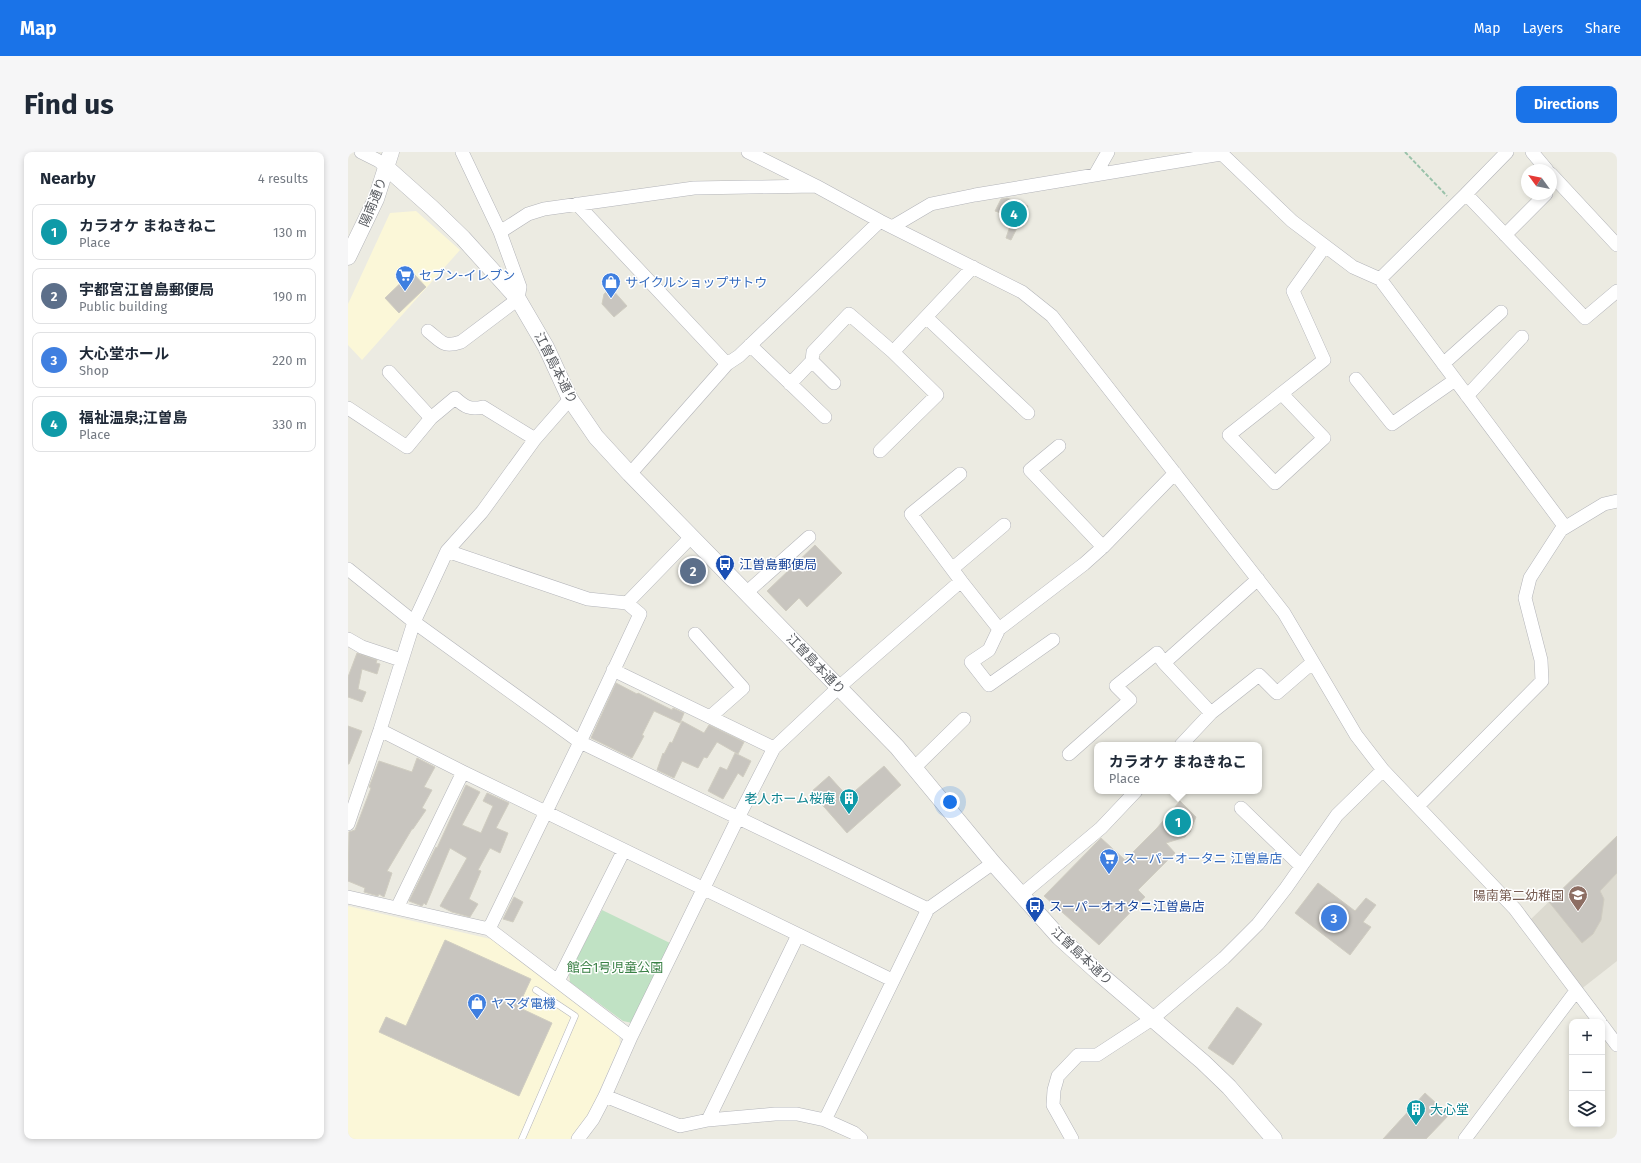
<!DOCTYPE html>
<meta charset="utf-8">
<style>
:root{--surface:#fff;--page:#f6f6f7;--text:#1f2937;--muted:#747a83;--line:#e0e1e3;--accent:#1a73e8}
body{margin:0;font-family:"Fira Sans","Noto Sans JP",sans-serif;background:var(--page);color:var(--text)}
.controls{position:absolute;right:12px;bottom:12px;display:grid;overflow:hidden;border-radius:8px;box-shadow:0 2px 6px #0003}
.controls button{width:36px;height:36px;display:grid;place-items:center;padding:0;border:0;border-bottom:1px solid var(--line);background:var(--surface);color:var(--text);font:20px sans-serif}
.compass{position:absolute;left:1173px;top:12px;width:36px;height:36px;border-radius:50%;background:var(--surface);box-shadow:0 2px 6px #0003;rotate:303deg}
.you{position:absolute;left:602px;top:650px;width:14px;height:14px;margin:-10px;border:3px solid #fff;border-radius:50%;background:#1a73e8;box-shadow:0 0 0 6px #1a73e833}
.badge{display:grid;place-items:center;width:26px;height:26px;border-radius:50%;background:var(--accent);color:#fff;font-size:13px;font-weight:700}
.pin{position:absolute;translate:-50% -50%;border:2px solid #fff;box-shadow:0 1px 4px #0006}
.popup{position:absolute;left:746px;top:590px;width:168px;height:52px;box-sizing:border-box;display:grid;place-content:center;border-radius:8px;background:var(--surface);filter:drop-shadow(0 1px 3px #0005);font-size:13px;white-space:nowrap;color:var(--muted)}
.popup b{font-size:15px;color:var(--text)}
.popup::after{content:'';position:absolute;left:50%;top:100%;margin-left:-8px;border:8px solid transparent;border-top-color:var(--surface)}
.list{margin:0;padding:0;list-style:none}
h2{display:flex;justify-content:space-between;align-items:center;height:52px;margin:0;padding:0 16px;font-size:17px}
h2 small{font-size:13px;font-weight:400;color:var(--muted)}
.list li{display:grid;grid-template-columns:26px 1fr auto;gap:12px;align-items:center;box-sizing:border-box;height:56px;margin:0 8px 8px;padding:0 8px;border:1px solid var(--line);border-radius:8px}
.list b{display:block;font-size:15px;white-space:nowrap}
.list p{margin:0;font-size:13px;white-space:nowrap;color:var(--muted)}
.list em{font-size:13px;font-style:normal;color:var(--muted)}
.icon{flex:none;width:22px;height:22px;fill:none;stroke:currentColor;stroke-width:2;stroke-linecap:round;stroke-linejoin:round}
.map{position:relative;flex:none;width:1269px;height:987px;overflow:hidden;border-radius:8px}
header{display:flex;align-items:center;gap:24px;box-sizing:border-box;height:56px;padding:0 20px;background:var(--accent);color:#fff}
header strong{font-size:19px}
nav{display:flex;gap:22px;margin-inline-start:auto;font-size:14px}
.intro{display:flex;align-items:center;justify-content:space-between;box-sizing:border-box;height:96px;padding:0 24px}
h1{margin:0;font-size:28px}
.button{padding:10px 18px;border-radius:8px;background:var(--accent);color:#fff;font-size:14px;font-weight:700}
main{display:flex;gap:24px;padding:0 24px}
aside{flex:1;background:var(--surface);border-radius:8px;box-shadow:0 2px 6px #0003}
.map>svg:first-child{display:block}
</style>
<header>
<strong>Map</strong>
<nav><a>Map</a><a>Layers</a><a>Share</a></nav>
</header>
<div class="intro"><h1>Find us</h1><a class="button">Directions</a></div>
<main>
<aside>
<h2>Nearby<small>4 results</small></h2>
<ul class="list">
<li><span class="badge" style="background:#0f9aa8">1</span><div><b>カラオケ まねきねこ</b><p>Place</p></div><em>130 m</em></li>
<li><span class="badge" style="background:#5c6f8a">2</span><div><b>宇都宮江曽島郵便局</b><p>Public building</p></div><em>190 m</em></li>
<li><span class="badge" style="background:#3f7fe0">3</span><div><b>大心堂ホール</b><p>Shop</p></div><em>220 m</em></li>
<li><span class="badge" style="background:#0f9aa8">4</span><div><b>福祉温泉;江曽島</b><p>Place</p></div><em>330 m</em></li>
</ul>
</aside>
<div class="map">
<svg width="1269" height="987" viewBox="0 0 1269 987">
<rect width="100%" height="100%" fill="#ecebe2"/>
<path fill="#fbf7d8" d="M68 59 112 98 14 208 0 193V152L42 61Z
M0 754 147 788 271 883 272 892 242 960 222 987H0Z"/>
<path fill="#dcdad0" d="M1269 684V809L1232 838 1181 769Z"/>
<path fill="#c0e2c4" d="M254 758 322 791 284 871 275 869 222 830 221 821Z"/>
<path fill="#c8c5bf" stroke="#d0cdc1" d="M659 46 680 54 663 88 658 86 665 65 647 59 653 47Z
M64 120 78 135 51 161 37 146Z
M263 136 279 154 266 165 254 152 256 142Z
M467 393 494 421 459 455 451 446 438 459 419 439Z
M344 404 360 420 346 434 330 418Z
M9 501 29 508 28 511 32 512 29 522 14 517 10 537 18 540 14 550 0 545V525Z
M268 531 289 542 290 541 324 558 325 556 336 561 332 571 306 559 294 583 296 584 284 606 243 586Z
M334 569 356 581 361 573 396 590 390 602 369 590 359 606 356 605 350 616 334 609 326 626 309 618 315 601 316 602 322 590 324 591Z
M0 574 14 579 1 612H0Z
M387 601 403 609 395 625 390 621 375 647 360 639 372 615 379 618Z
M69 606 87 615 76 635 84 638 74 656 78 658 65 677H64L39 719 44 721 36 745 31 742 30 744 16 740 17 736 0 729 1 680 7 678 23 636 21 635 31 609 64 620Z
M536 614 553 633 499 681 463 640 481 624 500 645Z
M118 633 132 640 114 673 133 681 145 654 135 649 139 641 161 651 148 676 160 681 152 701 142 696 130 718 133 719 121 747 130 752 122 765 104 760 92 754 119 706 102 696 78 753 76 751 74 754 61 749 88 695 89 696Z
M832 649 848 665 842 680 837 685 818 691 827 701 790 738 797 745 751 793 696 744 753 686 777 708 809 676Z
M1269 684V721L1252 739 1256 747 1253 768 1245 782 1234 791 1201 750Z
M970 731 1007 759 1018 746 1028 753 1015 770 1023 775 1002 803 947 761Z
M166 745 175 750 165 770 155 767Z
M97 788 183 827 170 855 204 871 171 944 31 880 38 865 58 874Z
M889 855 914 872 885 913 860 896Z
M1077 941 1101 963 1078 987H1035Z"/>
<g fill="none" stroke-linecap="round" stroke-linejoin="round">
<g stroke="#b3b4b9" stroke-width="7">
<path id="service" d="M174 987 227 864 188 838"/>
</g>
<g stroke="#b3b4b9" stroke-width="14">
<path id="minor" d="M13 0 31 9 38 15
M400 0 468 34 532 69 674 140 704 164 936 461 1008 583 1035 618 1167 757 1252 870
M872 0 944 69 1005 115 1032 127 1217 375
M1159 0 1118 42 1237 166 1269 139
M1184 0 1199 18
M1203 22 1269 93
M747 23 760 0
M229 52 379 212
M544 75 583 52 627 43 873 2 875 0
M152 80 180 62 196 57 346 36 467 34
M1157 83 1198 42
M1032 127 1118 42
M578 165 680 261
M80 179C94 190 95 196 113 190L170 147 172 135 152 80 114 0
M402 193 477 265
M545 200 625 115
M464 209 486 231
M1095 212 1153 160
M41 220 83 266
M1008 227 1044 272 1107 228
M442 232 464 209 465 200 501 162 545 200 589 243 532 299
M934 242 976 286 927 331 881 283 976 208 945 139 977 94
M1119 244 1174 185
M0 256 59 295 83 266 107 246C117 255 122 258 135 255L187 287
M711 294 682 318 755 395
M282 322 379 212 391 204 532 69
M612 322 563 362 613 429
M99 399 240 447 279 451 292 462 232 590 141 777
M0 417 66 470 232 590 580 757
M604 417 656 373
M398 441 461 385
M279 451 343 385
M651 477 641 498 623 510 641 533 705 488
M347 482 395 536 362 565
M0 487 14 495 53 508
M265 518 426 596
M863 561 911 523 929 541 965 510
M32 578 115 620 544 828
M833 593 863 561 816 511 910 427
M721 602 782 548 768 534 809 501 816 511
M566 616 616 567
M1070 654 1194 529 1193 508 1177 446 1182 426 1213 378 1256 352 1269 349
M893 656 953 714
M0 672 32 578 66 470 99 399 134 360 187 287 222 247
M673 743 753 676 788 639
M0 745 141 777 283 885
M49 756 115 620
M210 829 276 698
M1254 873 1269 893
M257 944 332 974 360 968 427 962H449L477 968 506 981 513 987
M360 968 450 783
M477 968 580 757 645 711
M230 987 245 967 257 944 283 885 390 666 426 596 491 535 613 429 651 477 736 412 755 395 827 321
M724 987 705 953 706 938 710 924 730 903H749L804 867 876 806 910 772 938 736 989 663 1035 618
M1117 987 1228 839"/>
</g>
<g stroke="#b3b4b9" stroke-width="17">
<path id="tertiary" d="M38 15 84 56 115 86 170 147 198 195 222 247 248 285 282 322 549 595 645 711 711 785 753 823 855 910 881 935 926 987
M0 105 28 47 43 0"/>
</g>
<path stroke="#9ac2aa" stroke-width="2" stroke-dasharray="4 2" stroke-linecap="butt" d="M1057 0 1099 44"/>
<use href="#service" stroke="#fff" stroke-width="6"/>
<use href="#minor" stroke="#fff" stroke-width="13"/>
<use href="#tertiary" stroke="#fff" stroke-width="16"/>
</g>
<defs>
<g id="supermarket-pin" transform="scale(1)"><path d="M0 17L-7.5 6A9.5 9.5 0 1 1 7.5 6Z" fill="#3f7fe0" stroke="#fff"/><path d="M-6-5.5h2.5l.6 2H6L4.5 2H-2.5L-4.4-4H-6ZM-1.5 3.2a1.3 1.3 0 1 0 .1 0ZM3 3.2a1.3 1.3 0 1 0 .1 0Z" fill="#fff"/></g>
<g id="shop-pin" transform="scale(1)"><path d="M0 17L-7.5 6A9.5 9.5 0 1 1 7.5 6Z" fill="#3f7fe0" stroke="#fff"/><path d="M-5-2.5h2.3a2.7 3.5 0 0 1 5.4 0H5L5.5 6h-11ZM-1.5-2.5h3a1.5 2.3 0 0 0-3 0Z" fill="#fff"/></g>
<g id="bus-pin" transform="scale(1)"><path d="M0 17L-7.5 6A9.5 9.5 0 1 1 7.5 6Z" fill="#1a4fb4" stroke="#fff"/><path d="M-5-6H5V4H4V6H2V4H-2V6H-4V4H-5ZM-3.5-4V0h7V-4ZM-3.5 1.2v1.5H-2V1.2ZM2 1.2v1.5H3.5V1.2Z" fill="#fff"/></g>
<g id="building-pin" transform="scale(1)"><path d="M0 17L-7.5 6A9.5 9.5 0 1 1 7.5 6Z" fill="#0f9aa8" stroke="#fff"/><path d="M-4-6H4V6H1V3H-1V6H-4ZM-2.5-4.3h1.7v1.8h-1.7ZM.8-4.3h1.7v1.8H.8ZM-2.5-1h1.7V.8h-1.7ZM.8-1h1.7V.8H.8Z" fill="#fff"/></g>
<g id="school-pin" transform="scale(1)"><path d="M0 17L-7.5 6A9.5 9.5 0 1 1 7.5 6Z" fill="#8d6e63" stroke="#fff"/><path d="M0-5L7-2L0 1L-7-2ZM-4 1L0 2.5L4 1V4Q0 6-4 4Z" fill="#fff"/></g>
</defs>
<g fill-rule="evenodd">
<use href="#supermarket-pin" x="57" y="123"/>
<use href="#shop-pin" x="263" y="130"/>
<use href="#bus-pin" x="377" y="412"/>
<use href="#building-pin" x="501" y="646"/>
<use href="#supermarket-pin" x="761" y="706"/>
<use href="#school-pin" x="1230" y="743"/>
<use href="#bus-pin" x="687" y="754"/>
<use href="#shop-pin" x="129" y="851"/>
<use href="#building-pin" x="1068" y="957"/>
</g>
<g text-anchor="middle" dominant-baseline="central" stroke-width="3" stroke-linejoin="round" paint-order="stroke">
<g font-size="13" fill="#5a5d62" stroke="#fff">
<text transform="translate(25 50) rotate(-68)">陽南通り</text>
<text transform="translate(208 216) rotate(63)">江曽島本通り</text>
<text transform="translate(468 512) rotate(46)">江曽島本通り</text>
<text transform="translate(734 804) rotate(43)">江曽島本通り</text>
</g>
<g font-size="13" fill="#366cbe" stroke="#fff" text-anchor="start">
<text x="71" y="123">セブン-イレブン</text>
<text x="277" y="130">サイクルショップサトウ</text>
<text x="775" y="706">スーパーオータニ 江曽島店</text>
<text x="143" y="851">ヤマダ電機</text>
</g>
<g font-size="13" fill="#164399" stroke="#fff" text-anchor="start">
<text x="391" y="412">江曽島郵便局</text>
<text x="701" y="754">スーパーオオタニ江曽島店</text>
</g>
<g font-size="13" fill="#0d838f" stroke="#fff" text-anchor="end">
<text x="487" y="646">老人ホーム桜庵</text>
<text x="1082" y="957" text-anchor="start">大心堂</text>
</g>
<g font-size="13" fill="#785e54" stroke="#fff" text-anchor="end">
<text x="1216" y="743">陽南第二幼稚園</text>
</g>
<g font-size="13" fill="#3a8146" stroke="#fff">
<text x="267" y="815">館合1号児童公園</text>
</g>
</g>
</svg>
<div class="controls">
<button>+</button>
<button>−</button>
<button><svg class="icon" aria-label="layers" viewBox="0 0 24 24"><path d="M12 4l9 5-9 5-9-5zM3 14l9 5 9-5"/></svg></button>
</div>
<svg class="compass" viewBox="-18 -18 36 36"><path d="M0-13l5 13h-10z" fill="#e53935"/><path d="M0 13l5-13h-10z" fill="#747a83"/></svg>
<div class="you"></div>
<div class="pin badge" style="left:830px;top:670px;background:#0f9aa8">1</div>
<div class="popup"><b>カラオケ まねきねこ</b>Place</div>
<div class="pin badge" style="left:345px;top:419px;background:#5c6f8a">2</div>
<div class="pin badge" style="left:986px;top:766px;background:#3f7fe0">3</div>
<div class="pin badge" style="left:666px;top:62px;background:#0f9aa8">4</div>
</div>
</main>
